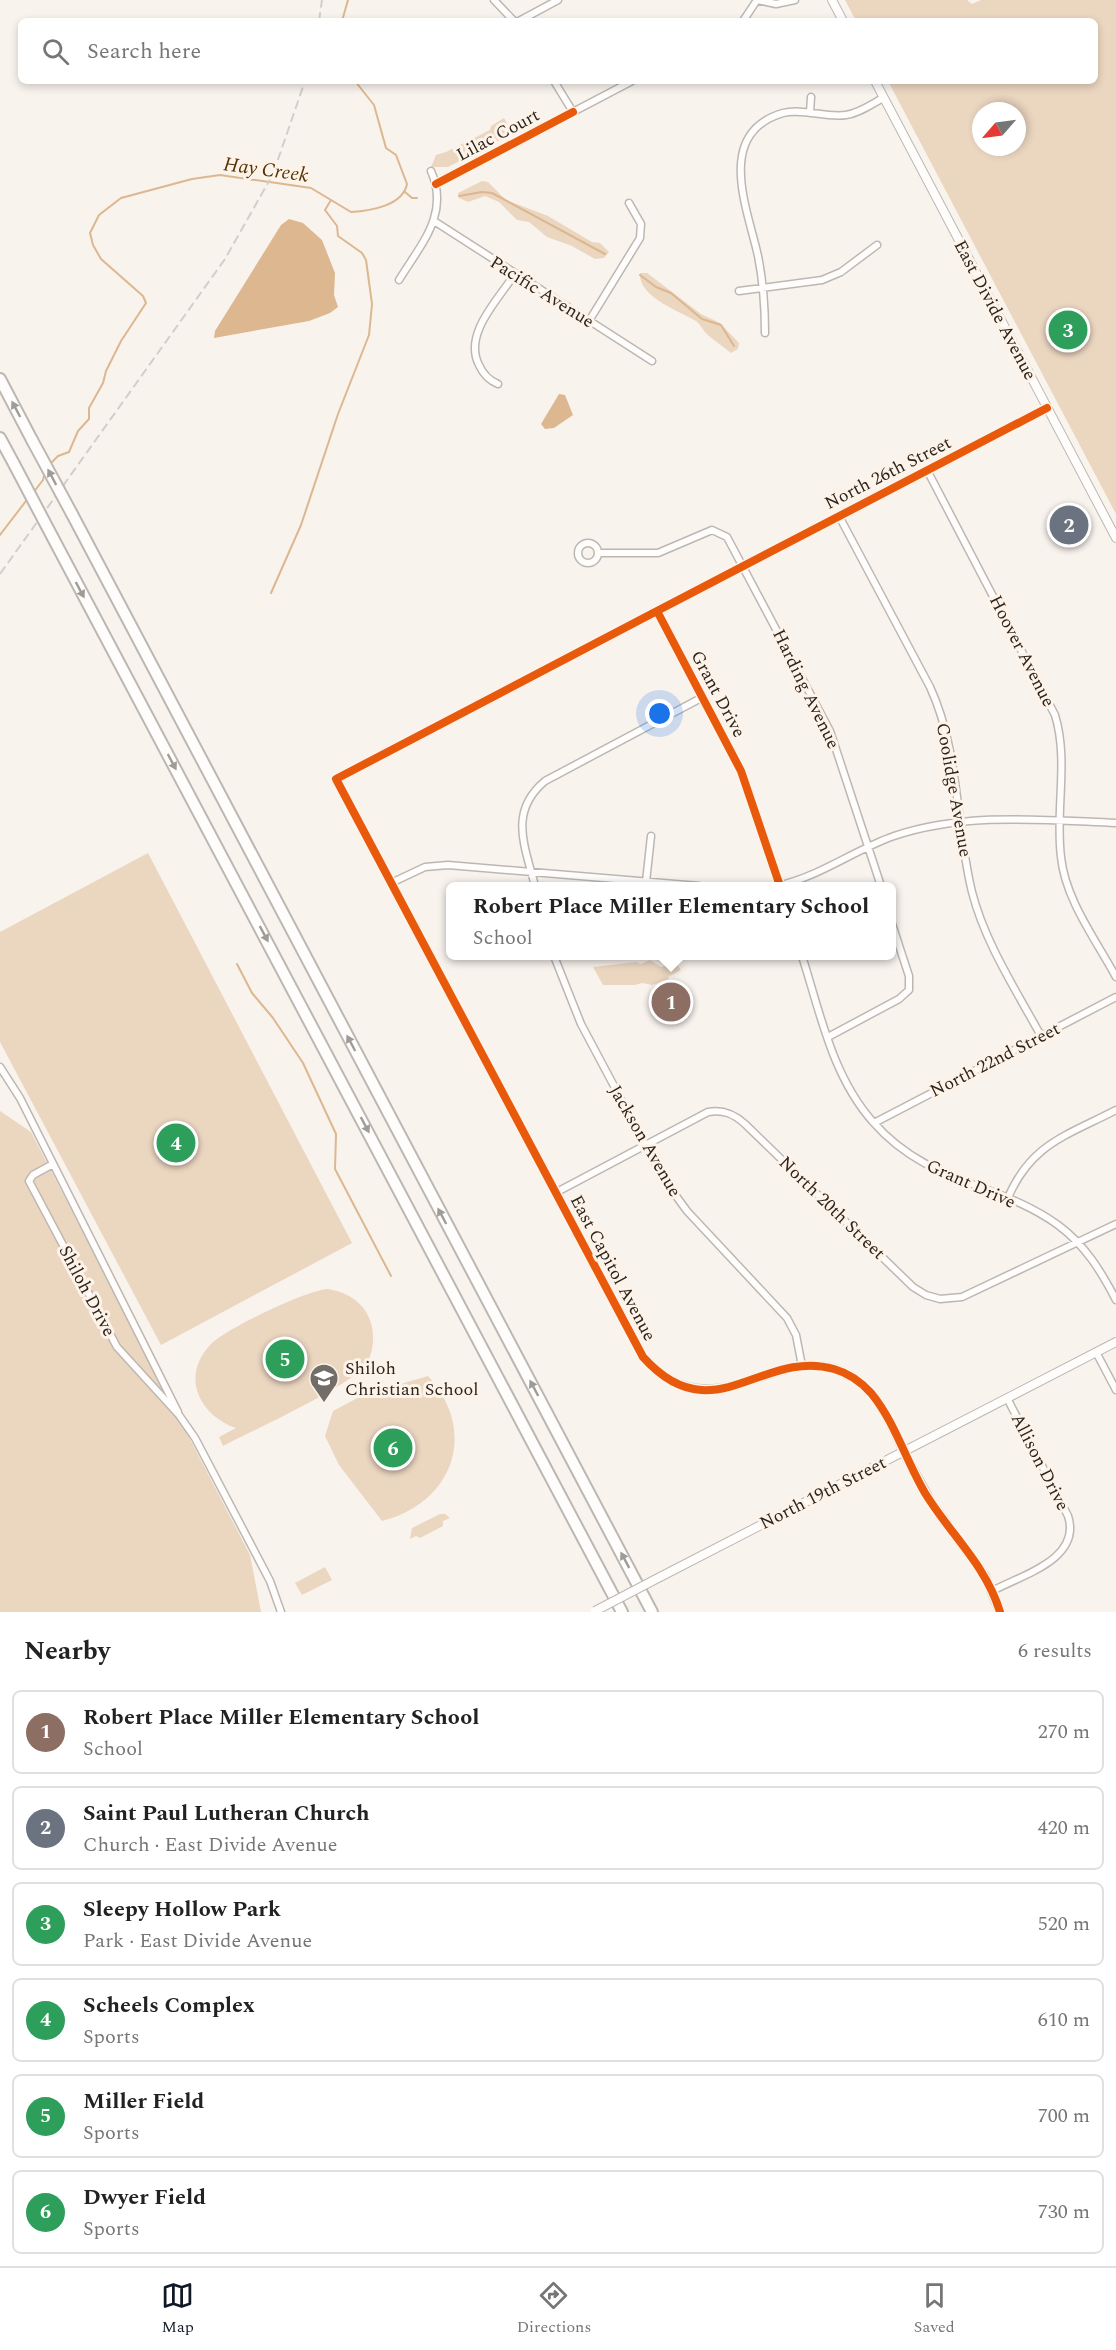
<!DOCTYPE html>
<meta charset="utf-8">
<style>
:root{--surface:#fff;--page:#f2f2f2;--text:#222;--muted:#767676;--line:#e0e0e0;--accent:#111827}
body{margin:0;font-family:Spectral,serif;background:var(--page);color:var(--text)}
.compass{position:absolute;left:972px;top:102px;width:54px;height:54px;border-radius:50%;background:var(--surface);box-shadow:0 3px 9px #0003;rotate:242deg}
.you{position:absolute;left:660px;top:714px;width:21px;height:21px;margin:-15px;border:4px solid #fff;border-radius:50%;background:#1a73e8;box-shadow:0 0 0 9px #1a73e833}
.badge{display:grid;place-items:center;width:39px;height:39px;border-radius:50%;background:var(--accent);color:#fff;font-size:20px;font-weight:700}
.pin{position:absolute;translate:-50% -50%;border:3px solid #fff;box-shadow:0 2px 6px #0006}
.popup{position:absolute;left:446px;top:882px;width:450px;height:78px;box-sizing:border-box;display:grid;place-content:center;border-radius:9px;background:var(--surface);filter:drop-shadow(0 2px 4px #0005);font-size:20px;white-space:nowrap;color:var(--muted)}
.popup b{font-size:22px;color:var(--text)}
.popup::after{content:'';position:absolute;left:50%;top:100%;margin-left:-12px;border:12px solid transparent;border-top-color:var(--surface)}
.list{margin:0;padding:0;list-style:none}
h2{display:flex;justify-content:space-between;align-items:center;height:78px;margin:0;padding:0 24px;font-size:26px}
h2 small{font-size:20px;font-weight:400;color:var(--muted)}
.list li{display:grid;grid-template-columns:39px 1fr auto;gap:18px;align-items:center;box-sizing:border-box;height:84px;margin:0 12px 12px;padding:0 12px;border:2px solid var(--line);border-radius:9px}
.list b{display:block;font-size:22px;white-space:nowrap}
.list p{margin:0;font-size:20px;white-space:nowrap;color:var(--muted)}
.list em{font-size:20px;font-style:normal;color:var(--muted)}
.icon{flex:none;width:33px;height:33px;fill:none;stroke:currentColor;stroke-width:2;stroke-linecap:round;stroke-linejoin:round}
.map{position:relative;flex:none;width:1116px;height:1612px;overflow:hidden}
.search{position:absolute;background:var(--surface);box-shadow:0 3px 9px #0003;left:18px;right:18px;top:18px;height:66px;display:flex;align-items:center;gap:15px;box-sizing:border-box;padding:0 21px;border-radius:9px;color:var(--muted);font-size:22px}
.sheet{height:654px;background:var(--surface)}
nav{display:flex;justify-content:space-around;align-items:center;box-sizing:border-box;height:84px;border-top:2px solid var(--line);background:var(--surface);font-size:16px;color:var(--muted)}
nav a{display:grid;justify-items:center;gap:3px}
nav .on{color:var(--accent)}
.map>svg:first-child{display:block}
</style>
<div class="map">
<svg width="1116" height="1612" viewBox="0 0 1116 1612">
<rect width="100%" height="100%" fill="#f9f3ee"/>
<path fill="#ebd6c0" fill-rule="evenodd" d="M845 0H967L972 4 981 0H1116V514L888 81H1095V21H856ZM981 111H1017V147H981Z
M504 118 512 132 521 129 448 167H431L436 155 446 152 490 130 491 126Z
M482 181 488 182 506 200 548 216 592 242 600 243 609 252 604 258 595 259 572 246 547 237 529 222 517 220 499 202 485 196 468 202 459 198 458 193Z
M640 273H647L701 314 720 323 739 343 738 349 731 353C724 347 716 342 708 335 703 331 701 325 696 321 680 311 638 297 640 273Z
M148 853 352 1243 161 1345 0 1042V932Z
M650 960 661 967 676 963 681 970 668 977 669 979 652 985 642 983 635 985H603L593 967 636 962 641 964Z
M0 1111 31 1132 250 1555 261 1612H0Z
M328 1289C346 1292 363 1301 370 1320 375 1334 374 1352 366 1364 352 1386 251 1431 223 1446L219 1437 236 1428C199 1415 180 1376 211 1344 226 1329 306 1290 328 1289Z
M428 1376C479 1432 453 1503 382 1521L339 1465 325 1436 333 1411 363 1395Z
M440 1514H445L450 1518 443 1521V1526L420 1538 416 1536 410 1539 412 1528Z
M325 1567 332 1580 302 1595 295 1583Z"/>
<path fill="#dcb78f" d="M289 219 303 223 322 240 335 273 334 295 338 307 330 313 309 321 214 338 215 331 281 225Z
M559 394 565 395 573 415 554 428 545 429 541 424Z"/>
<g fill="none" stroke-linecap="round" stroke-linejoin="round">
<path stroke="#dcb78f" stroke-width="2" d="M342 21 348 0
M405 192 412 198H417
M459 196 482 192 492 193 605 254
M640 275 656 287 671 293 702 319 721 325 734 346
M49 465 58 456 69 452 78 431 89 419V408L103 383 106 371 121 341 146 303 143 296 101 259 93 245 90 233 99 215 121 198 192 179 220 175 311 188 351 212C369 211 403 206 407 184L396 155 386 148 374 105 355 81
M33 493 43 480 45 473
M0 535 29 497
M271 593 301 525 338 414 369 335 372 304 366 260 362 253 338 236 337 226 325 210 331 200
M237 964 252 993 273 1018 303 1063 336 1134 335 1169 391 1276"/>
<g stroke="#bdb7b2" stroke-width="9">
<path id="minor" d="M494 0 514 21
M519 21 558 0
M743 21 757 0 776 4 795 0
M554 81 573 112
M810 113 811 97
M436 184 632 81
M434 221 652 361
M399 280C421 244 450 214 431 171
M739 291 822 280 841 272 877 245
M589 321 640 238 641 224 629 203
M765 333C765 307 763 281 758 256 748 210 714 133 783 113 803 108 825 118 846 115 860 113 872 104 883 98
M498 384C488 380 483 374 479 365 463 334 498 300 514 275
M927 470 1055 715C1069 761 1055 810 1061 857 1065 899 1096 940 1116 977
M839 516 930 687C960 752 955 823 972 892 985 943 1016 990 1041 1036
M578 553a10 10 0 1 1 20 0a10 10 0 1 1-20 0Z
M598 553H658L712 530 727 537 830 731 881 886
M657 611 336 779 643 1357C721 1444 795 1317 866 1388 883 1405 893 1430 903 1451
M646 882 651 836
M391 883 425 867 448 865 699 886
M535 886C525 846 508 812 545 781L703 697
M777 886C819 877 854 850 894 836 966 812 1042 820 1116 823
M780 886 741 771 657 611 1047 408
M554 956 581 1024 663 1178 687 1211 787 1318 796 1335 802 1366
M802 956C820 1012 832 1076 873 1122 928 1185 997 1181 1058 1225 1085 1245 1101 1271 1116 1300
M828 1037 899 999 909 990V976L891 921
M0 1067 20 1098 178 1412
M874 1123 1116 997
M53 1164 33 1175 29 1181 117 1347 179 1415 195 1438 270 1581 281 1612
M555 1193 708 1112C723 1109 734 1114 745 1124L913 1287 926 1295 940 1299 962 1297 1116 1224
M1007 1200C1030 1144 1066 1136 1116 1110
M1096 1352 1116 1390
M992 1591C1022 1575 1082 1559 1068 1516L1007 1398"/>
</g>
<g stroke="#bdb7b2" stroke-width="10">
<path id="tertiary" d="M832 0 843 21
M875 81 1116 538
M903 1451 931 1502 985 1576 1000 1612
M660 1577 1116 1342"/>
</g>
<g stroke="#bdb7b2" stroke-width="14">
<path id="motorway" d="M0 379 32 440
M0 438 14 464
M72 514 652 1612
M53 538 622 1612"/>
</g>
<use href="#minor" stroke="#fefdfc" stroke-width="6"/>
<use href="#tertiary" stroke="#fefdfc" stroke-width="8"/>
<use href="#motorway" stroke="#fefdfc" stroke-width="10"/>
<path stroke="#d1cfcd" stroke-width="2" stroke-dasharray="9 4.5" stroke-linecap="butt" d="M319 21 322 0
M0 574 225 259 273 174 305 81"/>
<g stroke="#bdb7b2" stroke-width="10" stroke-linecap="butt">
<path id="tertiary-bridge" d="M595 1611 660 1577"/>
</g>
<g stroke="#bdb7b2" stroke-width="14" stroke-linecap="butt">
<path id="motorway-bridge" d="M32 440 72 514
M14 464 53 538"/>
</g>
<use href="#tertiary-bridge" stroke="#fefdfc" stroke-width="8"/>
<use href="#motorway-bridge" stroke="#fefdfc" stroke-width="10"/>
<g stroke="#fef3e9" stroke-width="11">
<path id="cycleway" d="M436 184 573 112
M657 611 336 779 643 1357C713 1435 762 1348 834 1369 848 1373 861 1382 871 1393 895 1422 906 1461 925 1493 950 1534 986 1565 1000 1612
M780 886 741 771 657 611 1047 408"/>
</g>
<use href="#cycleway" stroke="#e8590c" stroke-width="8"/>
</g>
<defs><path id="oneway-solid" d="M-6-.8H1V-3.2L6.5 0L1 3.2V.8H-6Z" transform="scale(1.5)"/></defs>
<g fill="#9f9c98">
<use href="#oneway-solid" transform="translate(16 409) rotate(-118)"/>
<use href="#oneway-solid" transform="translate(52 477) rotate(-118)"/>
<use href="#oneway-solid" transform="translate(80 590) rotate(62)"/>
<use href="#oneway-solid" transform="translate(172 762) rotate(62)"/>
<use href="#oneway-solid" transform="translate(264 934) rotate(62)"/>
<use href="#oneway-solid" transform="translate(351 1043) rotate(-118)"/>
<use href="#oneway-solid" transform="translate(365 1125) rotate(62)"/>
<use href="#oneway-solid" transform="translate(442 1216) rotate(-118)"/>
<use href="#oneway-solid" transform="translate(534 1388) rotate(-118)"/>
<use href="#oneway-solid" transform="translate(625 1560) rotate(-118)"/>
</g>
<defs>
<g id="school-pin" transform="scale(1.5)"><path d="M0 17L-7.5 6A9.5 9.5 0 1 1 7.5 6Z" fill="#736d67" stroke="#fef3e9"/><path d="M0-5L7-2L0 1L-7-2ZM-4 1L0 2.5L4 1V4Q0 6-4 4Z" fill="#fff"/></g>
</defs>
<g fill-rule="evenodd">
<use href="#school-pin" x="324" y="1378"/>
</g>
<g text-anchor="middle" dominant-baseline="central" stroke-width="6" stroke-linejoin="round" paint-order="stroke">
<g font-size="18" fill="#2b251e" stroke="#fef3e9">
<text transform="translate(498 135) rotate(-28)">Lilac Court</text>
<text transform="translate(542 292) rotate(32)">Pacific Avenue</text>
<text transform="translate(995 310) rotate(62)">East Divide Avenue</text>
<text transform="translate(888 473) rotate(-27)">North 26th Street</text>
<text transform="translate(1022 651) rotate(63)">Hoover Avenue</text>
<text transform="translate(806 689) rotate(64)">Harding Avenue</text>
<text transform="translate(718 694) rotate(62)">Grant Drive</text>
<text transform="translate(954 790) rotate(80)">Coolidge Avenue</text>
<text transform="translate(995 1060) rotate(-27)">North 22nd Street</text>
<text transform="translate(645 1141) rotate(60)">Jackson Avenue</text>
<text transform="translate(971 1184) rotate(24)">Grant Drive</text>
<text transform="translate(832 1208) rotate(44)">North 20th Street</text>
<text transform="translate(613 1268) rotate(62)">East Capitol Avenue</text>
<text transform="translate(87 1291) rotate(62)">Shiloh Drive</text>
<text transform="translate(1040 1462) rotate(63)">Allison Drive</text>
<text transform="translate(823 1493) rotate(-27)">North 19th Street</text>
</g>
<g font-size="18" fill="#2b251e" stroke="#fef3e9" text-anchor="start">
<text x="345" y="1368">Shiloh<tspan x="345" dy="21">Christian School</tspan></text>
</g>
<g font-size="20" font-style="italic" fill="#543305" stroke="#fef3e9">
<text transform="translate(266 170) rotate(8)">Hay Creek</text>
</g>
</g>
</svg>
<svg class="compass" viewBox="-18 -18 36 36"><path d="M0-13l5 13h-10z" fill="#e53935"/><path d="M0 13l5-13h-10z" fill="#767676"/></svg>
<div class="you"></div>
<div class="pin badge" style="left:671px;top:1002px;background:#8d6e63">1</div>
<div class="popup"><b>Robert Place Miller Elementary School</b>School</div>
<div class="pin badge" style="left:1069px;top:525px;background:#6b7280">2</div>
<div class="pin badge" style="left:1068px;top:330px;background:#2e9e5b">3</div>
<div class="pin badge" style="left:176px;top:1143px;background:#2e9e5b">4</div>
<div class="pin badge" style="left:285px;top:1359px;background:#2e9e5b">5</div>
<div class="pin badge" style="left:393px;top:1448px;background:#2e9e5b">6</div>
<div class="search"><svg class="icon" aria-label="search" viewBox="0 0 24 24"><circle cx="10" cy="10" r="6"/><path d="M15 15l6 6"/></svg>Search here</div>
</div>
<section class="sheet">
<h2>Nearby<small>6 results</small></h2>
<ul class="list">
<li><span class="badge" style="background:#8d6e63">1</span><div><b>Robert Place Miller Elementary School</b><p>School</p></div><em>270 m</em></li>
<li><span class="badge" style="background:#6b7280">2</span><div><b>Saint Paul Lutheran Church</b><p>Church · East Divide Avenue</p></div><em>420 m</em></li>
<li><span class="badge" style="background:#2e9e5b">3</span><div><b>Sleepy Hollow Park</b><p>Park · East Divide Avenue</p></div><em>520 m</em></li>
<li><span class="badge" style="background:#2e9e5b">4</span><div><b>Scheels Complex</b><p>Sports</p></div><em>610 m</em></li>
<li><span class="badge" style="background:#2e9e5b">5</span><div><b>Miller Field</b><p>Sports</p></div><em>700 m</em></li>
<li><span class="badge" style="background:#2e9e5b">6</span><div><b>Dwyer Field</b><p>Sports</p></div><em>730 m</em></li>
</ul>
</section>
<nav>
<a class="on"><svg class="icon" aria-label="map" viewBox="0 0 24 24"><path d="M3 6l6-2 6 2 6-2v14l-6 2-6-2-6 2zM9 4v14M15 6v14"/></svg>Map</a>
<a><svg class="icon" aria-label="directions" viewBox="0 0 24 24"><path d="M12 3l9 9-9 9-9-9zM9 14v-3h6M13 9l2 2-2 2"/></svg>Directions</a>
<a><svg class="icon" aria-label="saved" viewBox="0 0 24 24"><path d="M7 4h10v16l-5-4-5 4z"/></svg>Saved</a>
</nav>
